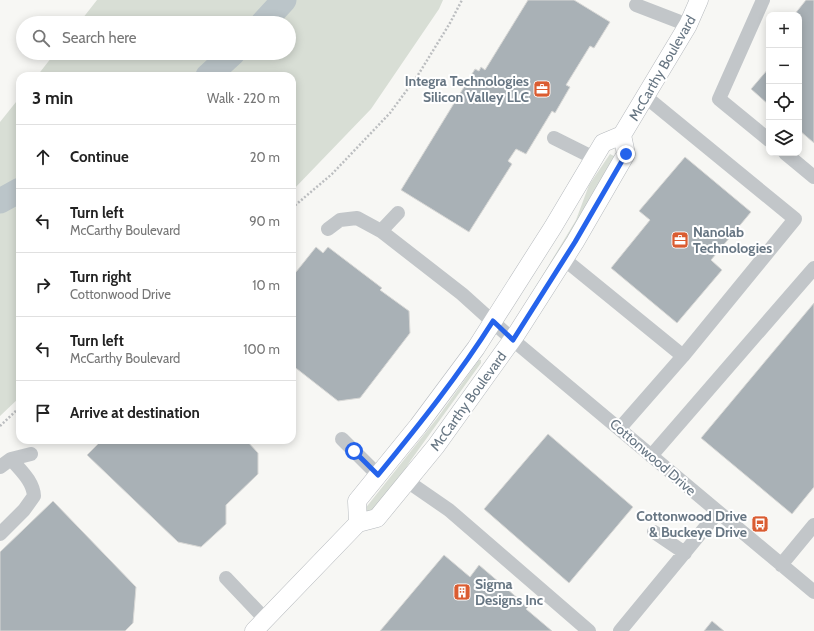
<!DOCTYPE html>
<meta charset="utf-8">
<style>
:root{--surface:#fff;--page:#f2f2f2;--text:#222;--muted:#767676;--line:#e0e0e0}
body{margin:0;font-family:Cabin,sans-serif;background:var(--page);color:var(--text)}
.controls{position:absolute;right:12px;top:12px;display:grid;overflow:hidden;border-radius:8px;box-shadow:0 2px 10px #0003}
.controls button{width:36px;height:36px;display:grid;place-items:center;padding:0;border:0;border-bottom:1px solid var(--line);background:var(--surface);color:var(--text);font:20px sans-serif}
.stop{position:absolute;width:12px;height:12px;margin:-9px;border:3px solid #2563eb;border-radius:50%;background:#fff}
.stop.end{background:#2563eb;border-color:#fff;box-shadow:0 1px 4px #0008}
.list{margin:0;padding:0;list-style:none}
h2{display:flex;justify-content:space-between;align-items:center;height:52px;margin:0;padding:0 16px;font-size:17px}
h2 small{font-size:13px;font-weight:400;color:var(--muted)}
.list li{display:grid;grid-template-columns:26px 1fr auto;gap:12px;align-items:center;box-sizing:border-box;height:64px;padding:0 16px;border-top:1px solid var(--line)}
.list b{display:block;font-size:15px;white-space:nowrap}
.list p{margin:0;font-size:13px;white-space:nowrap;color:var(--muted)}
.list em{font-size:13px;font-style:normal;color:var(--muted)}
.icon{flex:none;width:22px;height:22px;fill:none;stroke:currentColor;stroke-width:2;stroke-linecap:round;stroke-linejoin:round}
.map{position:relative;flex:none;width:814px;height:631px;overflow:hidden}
.search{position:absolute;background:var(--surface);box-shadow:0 2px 10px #0003;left:16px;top:16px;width:280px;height:44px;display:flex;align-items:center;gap:10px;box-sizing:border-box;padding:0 14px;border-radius:22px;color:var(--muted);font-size:15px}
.panel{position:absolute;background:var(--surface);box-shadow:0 2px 10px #0003;left:16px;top:72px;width:280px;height:372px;border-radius:12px}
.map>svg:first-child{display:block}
</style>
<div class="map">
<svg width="814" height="631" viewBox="0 0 814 631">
<rect width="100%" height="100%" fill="#f7f7f4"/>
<path fill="#d8ded5" d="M97 0H443L439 9 371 109 292 191V76H37L55 53H289V23H79Z
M20 97V397L0 416V122Z
M610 154 616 157 617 160 518 316 576 220 589 185Z
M479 360H481V363L411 460 406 468 403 477 371 517 364 510 438 417Z"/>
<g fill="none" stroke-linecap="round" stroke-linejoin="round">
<path stroke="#bbc5c9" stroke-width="25" d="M263 23 284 0
M208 76 233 53
M0 201 20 190"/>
</g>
<path fill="#a9b1b6" stroke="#d8d8d6" d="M528 0H574L610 22 594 48 590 46 566 85 570 87 555 113 552 111 526 154 516 149 508 161 512 164 469 232 401 190 475 69 479 71 481 67 485 70Z
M806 0H814V143L799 130V33L800 31 799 30V15H794Z
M769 68V105L751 89Z
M685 157 751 212 711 260 722 270 677 323 611 268 650 220 639 211Z
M316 247 323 253 328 247 382 288 380 290 409 311 410 333 360 398 338 401 292 365V277Z
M814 303V487L792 514 701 438Z
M548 434 633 507 569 583 484 509Z
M102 440H246L258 453V474L226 505V524L201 547 178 542 87 455Z
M53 501 136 587 133 623 125 631H0V552Z
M444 555 470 577 479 565 528 607 526 609 552 631H380Z
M712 621 724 631H704Z"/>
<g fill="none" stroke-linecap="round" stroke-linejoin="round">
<g stroke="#b5b9bd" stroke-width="19">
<path id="major" d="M358 523 357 501 418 426 476 348 553 227 603 143 622 135 688 25 699 0
M254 631 358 523 377 518 436 446 517 333 575 242 626 154 622 135"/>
</g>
<path stroke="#bcbec0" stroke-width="2.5" stroke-dasharray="2 2" stroke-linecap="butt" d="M292 208 332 174 390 113 418 75 450 23 462 0
M0 426 20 407"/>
<path stroke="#c2c6c9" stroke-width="14" d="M763 0 719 99 769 140
M636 5 688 25
M554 138 594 158
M785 153 814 177
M328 229 340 220 357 218 381 231 462 294 513 340 814 592
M381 231 398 213
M564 259 683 356
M620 428 683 356 795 219 646 97
M342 439 378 475
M651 456 814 268
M0 467 11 459 31 454
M407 481 449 510 589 631
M654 532 685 553
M0 534 24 510 34 496C33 481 21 471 11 459
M781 565 814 525
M226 578 265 619
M620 631 718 512"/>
<use href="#major" stroke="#fff" stroke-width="18"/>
</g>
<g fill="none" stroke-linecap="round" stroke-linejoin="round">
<path stroke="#2563eb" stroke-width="5" d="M354 451 378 475C419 425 459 375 493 321L513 340 575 242 626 154"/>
</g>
<defs>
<g id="office-square" transform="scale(0.9)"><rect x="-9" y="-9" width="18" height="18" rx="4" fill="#da5c31" stroke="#fff"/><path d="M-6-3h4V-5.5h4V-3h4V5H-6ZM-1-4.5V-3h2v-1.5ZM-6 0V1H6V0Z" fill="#fff"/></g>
<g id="bus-square" transform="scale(0.9)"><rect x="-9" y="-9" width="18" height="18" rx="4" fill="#da5c31" stroke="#fff"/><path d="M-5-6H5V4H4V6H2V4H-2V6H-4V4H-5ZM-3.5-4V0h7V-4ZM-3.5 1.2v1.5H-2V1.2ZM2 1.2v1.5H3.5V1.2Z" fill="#fff"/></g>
<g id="building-square" transform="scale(0.9)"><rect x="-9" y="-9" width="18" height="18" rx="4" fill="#da5c31" stroke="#fff"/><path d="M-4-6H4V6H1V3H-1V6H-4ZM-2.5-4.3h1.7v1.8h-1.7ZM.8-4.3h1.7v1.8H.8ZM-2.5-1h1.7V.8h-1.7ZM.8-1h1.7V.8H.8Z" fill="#fff"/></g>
</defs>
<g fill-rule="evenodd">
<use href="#office-square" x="542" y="89"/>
<use href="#office-square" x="680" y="240"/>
<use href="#bus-square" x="760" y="524"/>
<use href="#building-square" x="462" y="592"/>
</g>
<g text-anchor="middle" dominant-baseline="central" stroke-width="4" stroke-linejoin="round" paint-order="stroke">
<g font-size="14" fill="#677683" stroke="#fff">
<text transform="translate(662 68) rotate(-60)">McCarthy Boulevard</text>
<text transform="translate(468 401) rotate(-54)">McCarthy Boulevard</text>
<text transform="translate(653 457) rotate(41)">Cottonwood Drive</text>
</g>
<g font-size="14" font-weight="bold" fill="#677683" stroke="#fff" text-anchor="end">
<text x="529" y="81">Integra Technologies<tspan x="529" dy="16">Silicon Valley LLC</tspan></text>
<text x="693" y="232" text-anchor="start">Nanolab<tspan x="693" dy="16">Technologies</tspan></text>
<text x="747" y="516">Cottonwood Drive<tspan x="747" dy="16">&amp; Buckeye Drive</tspan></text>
<text x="475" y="584" text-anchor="start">Sigma<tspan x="475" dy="16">Designs Inc</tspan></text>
</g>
</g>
</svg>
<div class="controls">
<button>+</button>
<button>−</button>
<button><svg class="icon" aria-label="locate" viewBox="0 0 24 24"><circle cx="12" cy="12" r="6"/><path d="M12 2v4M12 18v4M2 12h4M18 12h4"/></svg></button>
<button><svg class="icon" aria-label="layers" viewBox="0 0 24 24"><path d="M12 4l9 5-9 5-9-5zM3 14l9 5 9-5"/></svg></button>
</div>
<div class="stop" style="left:354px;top:451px"></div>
<div class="stop end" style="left:626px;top:154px"></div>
<div class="search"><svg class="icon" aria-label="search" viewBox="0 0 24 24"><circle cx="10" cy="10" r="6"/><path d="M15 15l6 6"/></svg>Search here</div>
<section class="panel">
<h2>3 min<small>Walk · 220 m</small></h2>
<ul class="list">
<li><svg class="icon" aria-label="ahead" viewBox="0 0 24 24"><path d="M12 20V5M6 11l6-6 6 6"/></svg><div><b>Continue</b></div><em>20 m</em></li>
<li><svg class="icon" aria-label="left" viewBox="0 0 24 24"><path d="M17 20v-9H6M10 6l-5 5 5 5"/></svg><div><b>Turn left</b><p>McCarthy Boulevard</p></div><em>90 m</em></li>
<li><svg class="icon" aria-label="right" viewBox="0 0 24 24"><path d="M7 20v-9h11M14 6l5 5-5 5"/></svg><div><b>Turn right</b><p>Cottonwood Drive</p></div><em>10 m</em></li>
<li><svg class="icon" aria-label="left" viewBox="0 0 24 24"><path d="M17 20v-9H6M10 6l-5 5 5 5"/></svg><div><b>Turn left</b><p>McCarthy Boulevard</p></div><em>100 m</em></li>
<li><svg class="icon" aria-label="arrive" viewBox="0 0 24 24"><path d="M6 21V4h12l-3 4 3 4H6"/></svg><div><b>Arrive at destination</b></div></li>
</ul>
</section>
</div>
